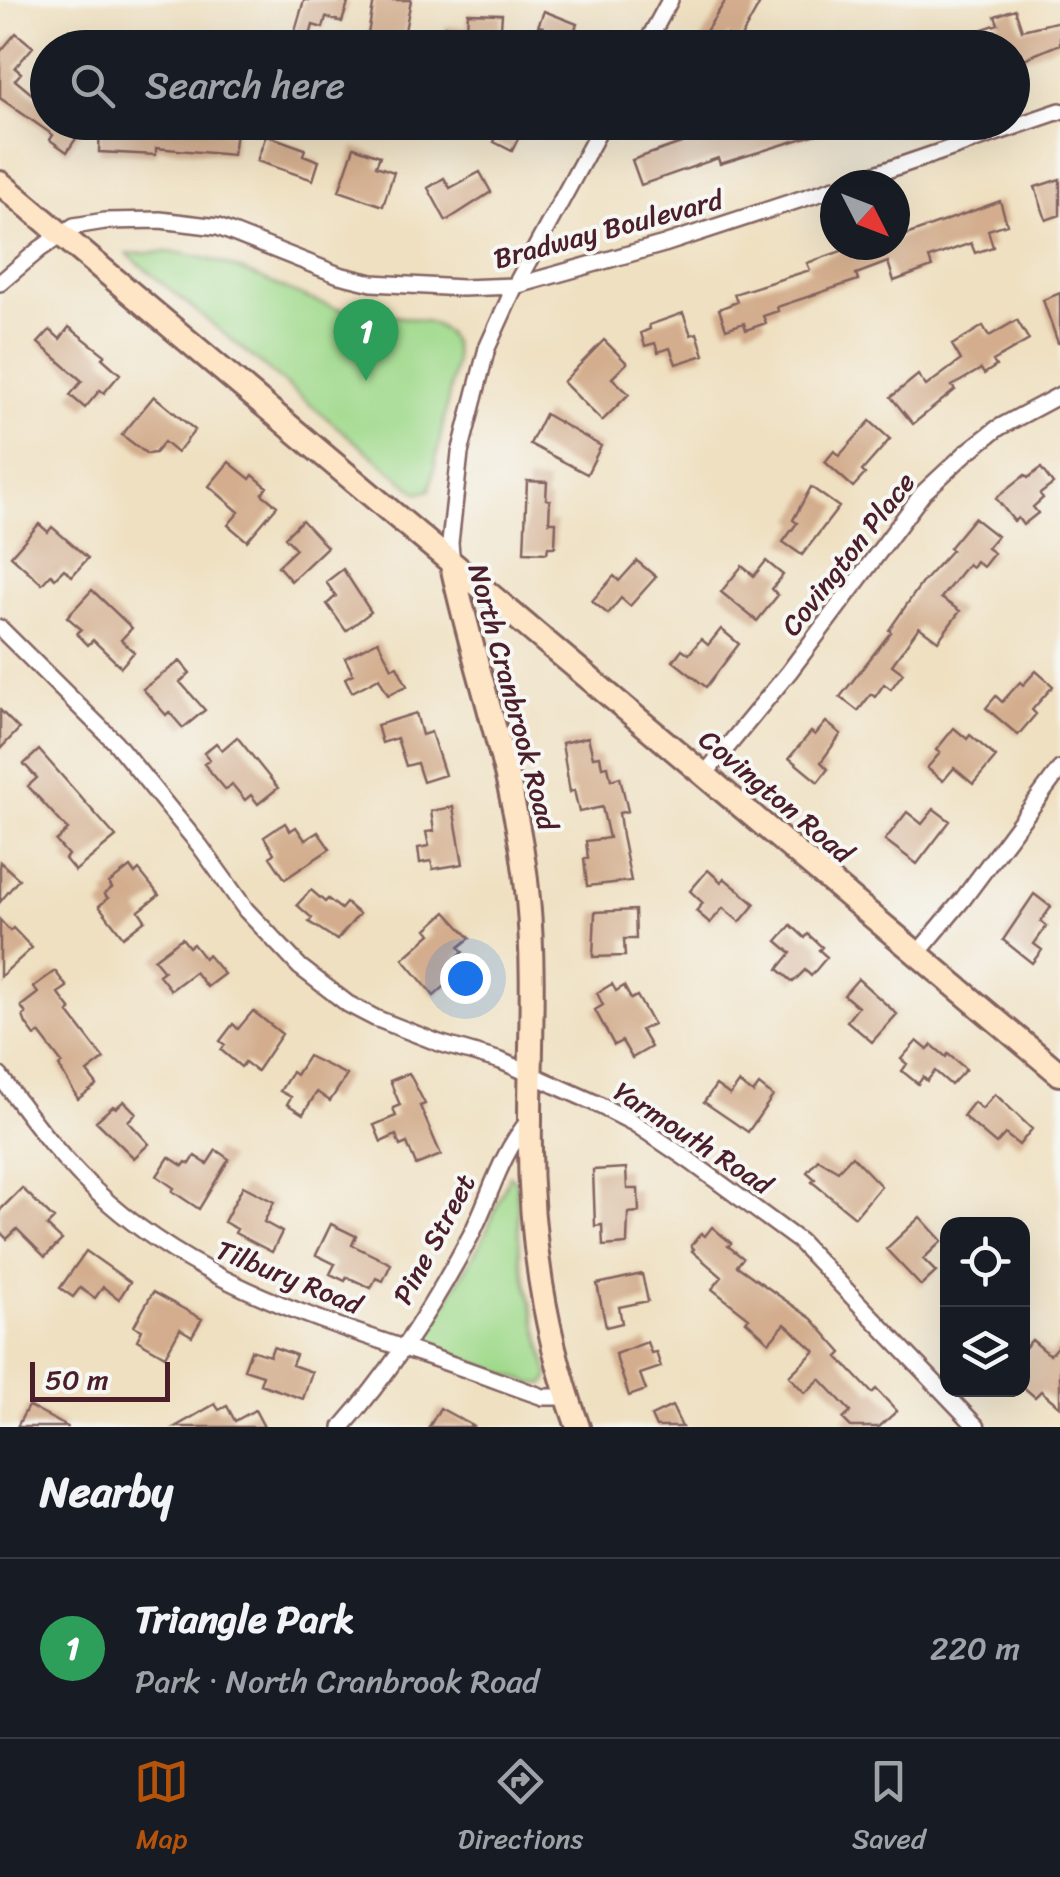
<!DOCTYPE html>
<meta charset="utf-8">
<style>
:root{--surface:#171b24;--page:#242831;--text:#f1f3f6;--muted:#9ea1a6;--line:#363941;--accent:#b45309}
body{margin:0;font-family:Sriracha,sans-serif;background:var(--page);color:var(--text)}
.controls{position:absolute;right:30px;bottom:30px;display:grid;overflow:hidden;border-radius:20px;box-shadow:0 10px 40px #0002}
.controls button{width:90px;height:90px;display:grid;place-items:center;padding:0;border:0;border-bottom:2px solid var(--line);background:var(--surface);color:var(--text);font:50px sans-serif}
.compass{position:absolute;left:820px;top:170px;width:90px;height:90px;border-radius:50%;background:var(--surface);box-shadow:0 10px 40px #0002;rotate:132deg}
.scale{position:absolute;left:30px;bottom:25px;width:140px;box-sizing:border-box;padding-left:10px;border:5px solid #4a1f2b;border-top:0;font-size:28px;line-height:35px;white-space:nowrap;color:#4a1f2b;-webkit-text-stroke:8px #f6f6f2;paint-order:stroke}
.you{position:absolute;left:465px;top:978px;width:35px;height:35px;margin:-25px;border:8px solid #fff;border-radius:50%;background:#1a73e8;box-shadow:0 0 0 15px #1a73e833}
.badge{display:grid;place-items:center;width:65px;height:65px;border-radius:50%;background:var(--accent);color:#fff;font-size:32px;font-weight:700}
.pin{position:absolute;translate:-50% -82px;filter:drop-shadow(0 2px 5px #0008)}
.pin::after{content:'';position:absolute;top:52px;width:35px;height:30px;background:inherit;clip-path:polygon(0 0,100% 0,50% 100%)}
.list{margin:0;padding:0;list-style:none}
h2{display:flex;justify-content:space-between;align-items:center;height:130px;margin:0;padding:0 40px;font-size:42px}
h2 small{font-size:32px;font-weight:400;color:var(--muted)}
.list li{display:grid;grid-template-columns:65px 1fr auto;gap:30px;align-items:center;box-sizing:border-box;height:180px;padding:0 40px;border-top:2px solid var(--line)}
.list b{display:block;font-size:38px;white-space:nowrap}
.list p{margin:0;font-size:32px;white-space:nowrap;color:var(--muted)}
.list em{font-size:32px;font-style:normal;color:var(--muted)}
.icon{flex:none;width:55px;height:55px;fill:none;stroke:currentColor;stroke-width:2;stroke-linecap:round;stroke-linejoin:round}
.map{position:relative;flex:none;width:1060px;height:1427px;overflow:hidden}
.search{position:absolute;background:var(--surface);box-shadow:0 10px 40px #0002;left:30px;right:30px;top:30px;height:110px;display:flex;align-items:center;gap:25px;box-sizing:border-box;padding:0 35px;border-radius:55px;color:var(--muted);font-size:38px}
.sheet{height:310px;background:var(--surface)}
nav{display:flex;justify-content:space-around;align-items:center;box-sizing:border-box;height:140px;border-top:2px solid var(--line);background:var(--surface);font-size:28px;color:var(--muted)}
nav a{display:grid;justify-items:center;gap:5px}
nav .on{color:var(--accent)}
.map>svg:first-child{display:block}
</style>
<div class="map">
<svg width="1060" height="1427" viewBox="0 0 1060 1427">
<rect width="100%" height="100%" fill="#f6f6f2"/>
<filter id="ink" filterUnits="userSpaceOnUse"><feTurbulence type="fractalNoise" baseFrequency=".01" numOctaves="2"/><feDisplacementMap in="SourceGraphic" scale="20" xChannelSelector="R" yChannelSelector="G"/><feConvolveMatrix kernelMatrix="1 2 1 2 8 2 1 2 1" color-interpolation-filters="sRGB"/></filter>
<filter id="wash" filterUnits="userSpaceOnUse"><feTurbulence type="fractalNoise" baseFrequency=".0048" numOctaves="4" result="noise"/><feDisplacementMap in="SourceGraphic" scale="40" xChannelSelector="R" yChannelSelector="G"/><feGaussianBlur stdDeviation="2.25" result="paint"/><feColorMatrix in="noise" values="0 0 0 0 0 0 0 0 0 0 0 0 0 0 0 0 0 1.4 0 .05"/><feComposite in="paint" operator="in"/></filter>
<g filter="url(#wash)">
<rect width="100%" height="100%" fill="#efe0c1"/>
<path fill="#a1da8d" stroke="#767c5c" stroke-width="2.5" d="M167 252C234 256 286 297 351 312 375 317 424 314 442 329 453 338 456 351 455 364L430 490 420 493 414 490 127 254Z
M509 1176 516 1180 520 1257 549 1376 545 1384 531 1383 432 1347 428 1342 430 1331 485 1235Z"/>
<g id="blocks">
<path fill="#d3ad8d" d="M304 0H337L348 3 342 22 326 17 323 28 313 25 310 36 295 31Z
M374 0H411L403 41 368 34Z
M726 0H750L759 5 739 41 728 35 721 48H717L701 39Z
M1015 9 1022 30 1060 21V44L1012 64V48H936L935 45 998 24 995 16Z
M544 11 577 24 568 48H543L546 38 540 36 543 27 538 26Z
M468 13 502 14 500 41H488L487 48H444L445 26 467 27Z
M16 33 33 47 15 68 21 73 15 80 39 100 48 88V122H87L67 152 50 140 53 135 0 98V52Z
M100 122H223L222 130 236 132 233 155 156 148V155L99 152Z
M503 122H526L512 151 494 142Z
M634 122H845L846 125 720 164 718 158 641 185 632 160 681 143Z
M266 135 305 149 303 155 319 161 313 180 257 161Z
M354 147 380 156 376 166 394 172 383 206 339 191Z
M480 172 491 192 446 221 428 188 444 178 450 188Z
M1060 179V215L1046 220 1035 187Z
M1000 201 1007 224 988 230 993 247 975 253 971 243 929 258 932 267 894 281 888 262 856 274 858 280 777 307 778 311 763 316 766 323 746 330 744 323 726 329 719 309 737 302 734 294 810 270 807 263 847 249 849 255 877 245H895V239Z
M1060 293V343H1058L1043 300Z
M683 313 691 335 697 333 704 355 676 364 670 348 658 352 655 343 645 346 641 333 650 329 649 325Z
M1017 320 1029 340 993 361 996 366 984 374 981 369 952 386 955 390 913 424 891 397 918 375 926 386 961 360 952 345 983 326 989 336Z
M69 327 105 355 102 358 120 374 104 393 100 390 85 408 70 395 82 381 38 343 50 330 60 339Z
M604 340 627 363 612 378 629 394 602 421 563 382Z
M154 396 195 430 177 453 164 442 155 453 147 454 122 435Z
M545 414 601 446 587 474 530 444Z
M870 421 890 439 862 471 865 474 853 487 825 462 834 451 839 456Z
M229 462 250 479 253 475 267 487 262 494 277 506 247 541 228 525 239 512 209 486Z
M1041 468 1053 484 1040 494 1043 498 1033 507 1038 513 1023 525 1018 518 1014 521 996 498 1025 475 1028 478Z
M527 481 547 482 546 499 550 500 549 522H556L555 547H548L547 553 524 552Z
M811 487 839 507 802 555 783 542 797 523 793 520Z
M974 518 997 536 987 548 994 553 983 567 976 561 972 567 968 564 941 598 960 611 938 641 919 627 892 665 903 673 891 689 884 684 875 697 871 694 858 711 840 697 891 632 889 630 921 584 952 550 949 548Z
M302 520 327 547 291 581 278 566 296 549 285 537Z
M39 524 48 532 52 527 88 558 72 576 64 569 55 578 51 574 42 584 11 556Z
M637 561 656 577 630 606 621 598 608 614 592 601 614 576 619 581Z
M766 561 783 575 772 589 778 595 757 621 721 592 742 566 754 576Z
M343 569 371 612 346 631 327 604 336 596 326 582Z
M92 590 132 628 121 640 134 652 121 667 93 640 88 645 77 634 81 629 67 617Z
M721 629 739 644 706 687 673 661 682 649 689 654 701 639 708 645Z
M378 641 392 668 397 666 407 686 388 695 379 678 352 692 345 678 353 674 345 658Z
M180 661 190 673 180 682 205 710 183 728 169 712 166 715 143 689Z
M1036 671 1053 686 1032 710 1036 714 1018 735 986 708 996 696 1002 702 1020 682 1023 685Z
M0 710 19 729 0 749Z
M416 713 422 735 431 732 445 775 423 782 417 763 406 766 397 738 382 743 377 725Z
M826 722 841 734 821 762 828 769 818 782 789 758 811 732 815 735Z
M954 728 967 739 970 735 996 757 973 784 954 768 943 781 927 768 940 753 936 750Z
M237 737 278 788 258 804 251 795 245 800 232 784 226 790 204 764 210 760 204 753 216 743 222 750Z
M588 737 593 757 600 756 602 767 608 766 611 780 620 777 628 811 619 813 622 836 631 881 587 886 584 859 588 858 586 841 609 838 602 807 579 812 574 790 570 792 562 743Z
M39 750 116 837 75 871 65 859 68 855 56 841 68 830 28 786 37 778 24 764Z
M453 807 463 864 433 869 431 861 420 863 418 848 429 846 426 832 434 831 431 811Z
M934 809 950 821 917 864 885 840 907 812 922 824Z
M285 823 290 831 296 827 305 840 318 832 330 849 285 879 270 857 274 853 264 837Z
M0 862 19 879 0 902Z
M130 867 135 874 139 870 159 895 139 911 145 920 123 937 99 906 108 898 104 894 112 888 109 883Z
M708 870 721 882 724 878 755 904 740 922 723 908 710 923 696 911 703 903 690 891Z
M311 890 325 902 328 899 341 909 346 903 359 914 337 940 309 922 312 918 297 905Z
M1034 894 1051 907 1041 921 1047 926 1034 944 1042 950 1032 963 1003 940Z
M635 910 636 939H624L625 956 593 957 595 912Z
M446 912 470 938 459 947 463 952 457 958 465 968 434 996 403 959 431 934 427 929Z
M0 920 10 931 13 928 32 948 0 977Z
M791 925 805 938 808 934 822 947 819 950 827 957 811 976 805 970 793 982 778 969 791 953 777 941Z
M182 938 189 947 193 944 204 958 208 955 224 974 207 987 195 972 171 990 159 975 164 971 154 959Z
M55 971 67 987 58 993 71 1010 68 1012 104 1059 87 1072 97 1085 78 1099 59 1066 62 1063 39 1033 35 1036 26 1024 23 1016 26 1014 21 1006 38 993 33 987Z
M858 979 897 1014 872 1042 847 1021 858 1007 844 995Z
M612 984 616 991 624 986 631 999 637 996 653 1024 641 1030 651 1047 632 1058 622 1041 614 1045 595 1010 603 1005 597 993Z
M253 1011 282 1034 257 1071 245 1062 241 1067 221 1050 225 1045 220 1041 233 1024 238 1029Z
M917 1041 928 1050 932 1045 946 1057 948 1054 966 1069 951 1085 935 1071 927 1081 923 1077 918 1084 902 1071 907 1064 901 1059Z
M308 1056 347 1075 330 1101 317 1092 303 1114 287 1104 291 1097 280 1091 292 1072 296 1075Z
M409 1073 425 1104 420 1106 441 1155 416 1165 407 1143 400 1146 396 1135 381 1142 374 1125 396 1116 393 1108 400 1105 390 1081Z
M739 1083 753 1093 759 1085 773 1096 748 1132 704 1102 716 1085 730 1095Z
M995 1094 1032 1129 1019 1145 1005 1134 996 1144 963 1116 974 1102 982 1109Z
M124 1101 136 1113 128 1121 149 1144 134 1158 96 1121 113 1106 116 1108Z
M216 1150 229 1159 199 1209 172 1191 174 1188 157 1176 169 1157 183 1166 186 1162 190 1164 195 1156 207 1164Z
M852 1156 881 1186 855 1217 812 1182 815 1179 807 1172 818 1159 838 1171Z
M626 1168 627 1189H638L639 1212 628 1213 627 1244 603 1246 602 1225 595 1226 593 1170Z
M243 1186 274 1202 264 1222 282 1232 272 1252 235 1233 237 1229 224 1222Z
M22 1188 54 1219 47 1226 62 1240 45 1257 17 1229 7 1239 0 1232V1210Z
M920 1217 942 1241 923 1259 936 1272 921 1286 886 1249Z
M331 1224 356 1236 352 1245 391 1264 383 1281 376 1278 371 1288 347 1277 345 1281 330 1274 335 1264 316 1255Z
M712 1227 731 1243 728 1246 743 1258 737 1266 812 1319 842 1353 838 1357 872 1393 876 1389 897 1411 879 1427H851L843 1419 851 1412 820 1379 805 1393 789 1376 815 1351 785 1324 769 1342 746 1321 749 1318 712 1289 722 1277 692 1251 694 1249 691 1246 701 1233 705 1236Z
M86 1251 130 1282 119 1299 103 1287 95 1298 80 1288 73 1297 60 1288Z
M642 1274 648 1301 619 1307 622 1323 606 1327 597 1284Z
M153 1292 202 1319 192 1336 180 1329 165 1356 137 1340 142 1330 134 1326Z
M1032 1340 1050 1355 1060 1343V1407L1041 1391 1035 1397 1022 1386V1351Z
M647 1342 651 1353 656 1352 661 1367 640 1374 646 1390 629 1396 615 1354Z
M273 1347 296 1355 292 1365 312 1372 303 1399 260 1384 263 1375 244 1369 251 1350 270 1356Z
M215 1404 219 1410 227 1406 235 1421 255 1410 264 1427H175Z
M28 1406 68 1427H17Z
M672 1406 682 1427H656L651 1416Z
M440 1408 475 1427H429Z"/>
</g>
</g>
<g filter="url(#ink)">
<use href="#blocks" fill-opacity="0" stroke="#846360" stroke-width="2.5"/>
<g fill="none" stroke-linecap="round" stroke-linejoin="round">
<g stroke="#846360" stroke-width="20">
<path id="street" d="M644 48 670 0
M843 185 1060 111
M0 283 40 249 74 226 105 221 160 220 218 227 339 275 372 283 462 288 515 286 664 244 835 188
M452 565 450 543 460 453 487 348 515 286 604 122
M0 628 115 742 200 846 246 910 300 967 348 1004 375 1018 439 1043 501 1061 593 1102 634 1123 690 1161 799 1241 977 1427
M704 775 789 672 923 493 966 453 998 428 1060 395
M917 954 963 899 1060 769
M0 1076C33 1122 66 1166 109 1203 194 1277 294 1312 400 1347 448 1362 495 1380 543 1397H567
M342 1427C393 1369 435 1303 471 1235 492 1193 498 1158 530 1119"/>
</g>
<g stroke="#846360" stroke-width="28">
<path id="secondary" d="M0 183 1060 1074
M452 565C476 677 518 784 528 899 535 973 530 1046 530 1120 528 1225 542 1328 578 1427"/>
</g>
<use href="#street" stroke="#fff" stroke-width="15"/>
<use href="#secondary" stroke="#fde5c5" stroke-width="22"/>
</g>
</g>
<g text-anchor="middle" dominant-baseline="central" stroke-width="8" stroke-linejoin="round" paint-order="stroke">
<g font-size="28" fill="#4a1f2b" stroke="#f6f6f2">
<text transform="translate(608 229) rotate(-15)">Bradway Boulevard</text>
<text transform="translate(848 554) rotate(-52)">Covington Place</text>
<text transform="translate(513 697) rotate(75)">North Cranbrook Road</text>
<text transform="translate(776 796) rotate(40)">Covington Road</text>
<text transform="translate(693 1138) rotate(33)">Yarmouth Road</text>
<text transform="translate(434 1239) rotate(-62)">Pine Street</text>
<text transform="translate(289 1277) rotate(22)">Tilbury Road</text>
</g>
</g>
</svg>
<div class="controls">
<button><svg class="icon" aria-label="locate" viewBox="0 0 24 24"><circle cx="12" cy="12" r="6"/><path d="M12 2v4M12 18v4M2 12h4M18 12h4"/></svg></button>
<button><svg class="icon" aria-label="layers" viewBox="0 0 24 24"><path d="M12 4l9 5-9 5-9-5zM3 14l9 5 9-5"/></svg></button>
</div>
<svg class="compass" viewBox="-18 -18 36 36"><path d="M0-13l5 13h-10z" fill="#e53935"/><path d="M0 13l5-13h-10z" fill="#9ea1a6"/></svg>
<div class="scale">50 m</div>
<div class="you"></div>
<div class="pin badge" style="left:366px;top:381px;background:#2e9e5b">1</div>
<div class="search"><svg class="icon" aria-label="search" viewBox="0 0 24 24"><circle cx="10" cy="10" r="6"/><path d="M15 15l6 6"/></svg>Search here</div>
</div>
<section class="sheet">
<h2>Nearby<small></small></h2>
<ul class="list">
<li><span class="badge" style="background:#2e9e5b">1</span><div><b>Triangle Park</b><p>Park · North Cranbrook Road</p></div><em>220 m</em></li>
</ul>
</section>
<nav>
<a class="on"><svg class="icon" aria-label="map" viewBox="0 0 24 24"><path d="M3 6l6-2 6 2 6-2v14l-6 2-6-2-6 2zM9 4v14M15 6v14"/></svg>Map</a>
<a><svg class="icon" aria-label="directions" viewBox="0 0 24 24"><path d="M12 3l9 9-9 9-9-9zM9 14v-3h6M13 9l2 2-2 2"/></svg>Directions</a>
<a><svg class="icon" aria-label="saved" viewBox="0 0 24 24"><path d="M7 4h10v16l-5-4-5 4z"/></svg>Saved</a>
</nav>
